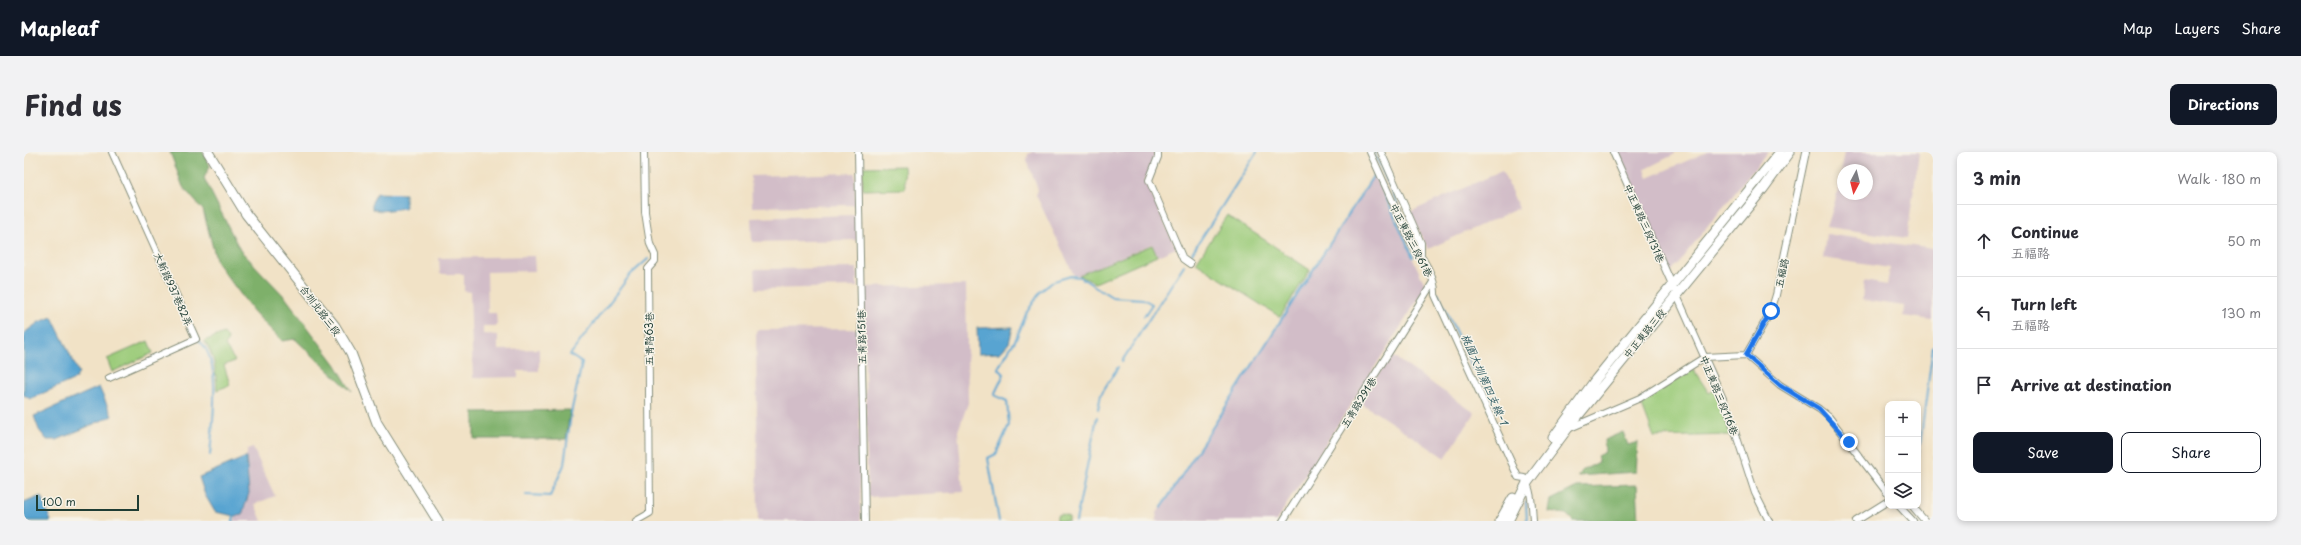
<!DOCTYPE html>
<meta charset="utf-8">
<style>
:root{--surface:#fff;--page:#f2f2f3;--text:#2b2b33;--muted:#7c7c81;--line:#e1e1e2;--accent:#111827}
body{margin:0;font-family:"Playpen Sans","LXGW WenKai TC",sans-serif;background:var(--page);color:var(--text)}
.controls{position:absolute;right:12px;bottom:12px;display:grid;overflow:hidden;border-radius:8px;box-shadow:0 2px 6px #0003}
.controls button{width:36px;height:36px;display:grid;place-items:center;padding:0;border:0;border-bottom:1px solid var(--line);background:var(--surface);color:var(--text);font:20px sans-serif}
.compass{position:absolute;left:1813px;top:12px;width:36px;height:36px;border-radius:50%;background:var(--surface);box-shadow:0 2px 6px #0003;rotate:187deg}
.scale{position:absolute;left:12px;bottom:10px;width:103px;box-sizing:border-box;padding-left:4px;border:2px solid #1f3d34;border-top:0;font-size:11px;line-height:14px;white-space:nowrap;color:#1f3d34;-webkit-text-stroke:3px #f7f3e8;paint-order:stroke}
.stop{position:absolute;width:12px;height:12px;margin:-9px;border:3px solid #1a73e8;border-radius:50%;background:#fff}
.stop.end{background:#1a73e8;border-color:#fff;box-shadow:0 1px 4px #0008}
.list{margin:0;padding:0;list-style:none}
h2{display:flex;justify-content:space-between;align-items:center;height:52px;margin:0;padding:0 16px;font-size:17px}
h2 small{font-size:13px;font-weight:400;color:var(--muted)}
.list li{display:grid;grid-template-columns:26px 1fr auto;gap:12px;align-items:center;box-sizing:border-box;height:72px;padding:0 16px;border-top:1px solid var(--line)}
.list b{display:block;font-size:15px;white-space:nowrap}
.list p{margin:0;font-size:13px;white-space:nowrap;color:var(--muted)}
.list em{font-size:13px;font-style:normal;color:var(--muted)}
.actions{display:flex;gap:8px;padding:12px 16px}
.actions a{flex:1;padding:9px 0;border:1px solid var(--accent);border-radius:8px;text-align:center;font-size:14px;color:var(--accent)}
.actions .main{background:var(--accent);color:#fff}
.icon{flex:none;width:22px;height:22px;fill:none;stroke:currentColor;stroke-width:2;stroke-linecap:round;stroke-linejoin:round}
.map{position:relative;flex:none;width:1909px;height:369px;overflow:hidden;border-radius:8px}
header{display:flex;align-items:center;gap:24px;box-sizing:border-box;height:56px;padding:0 20px;background:var(--accent);color:#fff}
header strong{font-size:19px}
nav{display:flex;gap:22px;margin-inline-start:auto;font-size:14px}
.intro{display:flex;align-items:center;justify-content:space-between;box-sizing:border-box;height:96px;padding:0 24px}
h1{margin:0;font-size:28px}
.button{padding:10px 18px;border-radius:8px;background:var(--accent);color:#fff;font-size:14px;font-weight:700}
main{display:flex;gap:24px;padding:0 24px}
aside{flex:1;background:var(--surface);border-radius:8px;box-shadow:0 2px 6px #0003}
.map>svg:first-child{display:block}
</style>
<header>
<strong>Mapleaf</strong>
<nav><a>Map</a><a>Layers</a><a>Share</a></nav>
</header>
<div class="intro"><h1>Find us</h1><a class="button">Directions</a></div>
<main>
<div class="map">
<svg width="1909" height="369" viewBox="0 0 1909 369">
<rect width="100%" height="100%" fill="#f7f3e8"/>
<filter id="ink" filterUnits="userSpaceOnUse"><feTurbulence type="fractalNoise" baseFrequency=".025" numOctaves="2"/><feDisplacementMap in="SourceGraphic" scale="8" xChannelSelector="R" yChannelSelector="G"/><feConvolveMatrix kernelMatrix="1 2 1 2 8 2 1 2 1" color-interpolation-filters="sRGB"/></filter>
<filter id="wash" filterUnits="userSpaceOnUse"><feTurbulence type="fractalNoise" baseFrequency=".012" numOctaves="4" result="noise"/><feDisplacementMap in="SourceGraphic" scale="16" xChannelSelector="R" yChannelSelector="G"/><feGaussianBlur stdDeviation="0.9" result="paint"/><feColorMatrix in="noise" values="0 0 0 0 0 0 0 0 0 0 0 0 0 0 0 0 0 1.4 0 .05"/><feComposite in="paint" operator="in"/></filter>
<g filter="url(#wash)">
<rect width="100%" height="100%" fill="#f1e2c6"/>
<path fill="#d2bdc8" fill-rule="evenodd" d="M1009 0H1130L1131 4 1121 28 1152 96 1134 104 1128 92 1054 123H1050L1012 43 1014 38 1003 8 1004 2Z
M1593 0H1650L1651 2 1621 17 1624 26 1683 0H1744L1646 121Z
M1821 0H1895L1883 86 1803 75 1812 46ZM1819 18H1843V42H1819Z
M1478 19 1495 56 1404 97 1386 60Z
M831 21V53L728 55 727 24Z
M1350 23 1402 135 1252 369H1132L1133 361Z
M832 63 833 88 728 90 727 66Z
M1802 82 1909 97V168L1879 164 1880 154 1838 148 1840 129 1863 133 1866 116 1799 106Z
M510 104 511 119 463 120 464 161H472L473 174H459V182L474 183V198L515 197V219H494V225L449 226 446 140 440 139V122H416L415 106Z
M833 116V135L732 137 731 117Z
M942 133 944 251 934 279 939 340 844 345 839 135Z
M834 177 837 369H734L732 178Z
M1367 203 1451 261 1421 306 1336 250Z
M229 296 251 344 231 352 238 369H211L212 364 218 363 225 341 222 305 224 297Z"/>
<path fill="#9dcc7b" stroke="#5e8458" d="M880 14 881 37 839 38 838 15Z
M1203 63 1286 118 1256 165 1172 111Z
M1128 93 1133 104 1071 131 1055 123Z
M200 181 204 187 201 194 211 209 200 213 206 233 193 238C192 221 191 202 180 189Z
M124 189 129 201 88 220 83 207Z
M1669 217 1685 241 1691 238 1707 283 1630 285 1617 251Z
M1038 362 1045 365V369H1033V363Z"/>
<path fill="#7eb06b" stroke="#4e7650" d="M146 0H179L186 14 180 26 216 98 261 145 312 213 328 240 271 187 258 189 230 160 193 111 179 58 159 35Z
M546 258 542 287H450V260Z
M1599 280 1604 293 1614 290 1612 320 1553 324 1559 318 1575 310 1573 304 1581 300 1580 288Z
M1613 333 1615 369H1549L1542 362 1525 360 1527 348 1553 335Z"/>
<path fill="#58a4d1" stroke="#3c7082" d="M353 41 381 42V56L357 59 348 57V50Z
M28 165 55 221 51 227 6 247 0 243V181L15 170Z
M989 175 985 191 976 201 954 202 953 176Z
M75 235 88 264 33 288H23L15 278 10 264Z
M222 305 225 341 218 363 212 364 191 360 181 343 175 325Z
M17 344 27 369H0V351Z"/>
<g fill="none" stroke-linecap="round" stroke-linejoin="round">
<path stroke="#58a4d1" stroke-width="2" d="M1350 0 1391 90
M1164 107 1233 0
M1414 141 1449 218
M175 189C199 207 188 275 186 303
M1098 209 1160 113
M1074 257 1077 242 1094 215
M1894 307 1909 195
M502 343 526 344 540 313 547 261 558 211 546 203 606 123 624 107
M1502 350 1503 369
M1137 356 1351 21 1389 105
M209 369 210 364
M975 369 964 306 972 302 985 273 983 249 970 243 980 222 974 216 992 187 1003 160 1017 139 1030 129 1047 124 1056 125 1088 145 1119 147 1128 152 1120 164
M1052 369 1073 265"/>
</g>
</g>
<g filter="url(#ink)">
<g fill="none" stroke-linecap="round" stroke-linejoin="round">
<g stroke="#88907d" stroke-width="8">
<path id="street" d="M834 0 841 369
M1134 0V5L1125 28 1159 107 1166 112
M1346 0 1388 93C1399 105 1412 126 1411 143L1494 325 1500 326C1508 338 1508 355 1509 369
M1357 0 1397 91V102
M1589 0 1704 258 1731 341 1745 369
M1722 203 1747 159 1752 143 1782 0
M1722 203 1756 233 1795 257 1805 265 1864 342
M85 226 172 187 88 0
M1546 276 1616 246 1681 205 1722 203
M1875 354 1889 369
M1890 356 1901 369
M612 369 626 361 624 117 631 109V103L626 92 621 60 620 0
M1259 369 1409 130
M1832 369 1864 349"/>
</g>
<g stroke="#88907d" stroke-width="11">
<path id="secondary" d="M184 0 222 62 311 174 327 201 353 271 414 369
M1529 286 1572 227 1756 0
M1476 369 1489 346
M1484 369 1503 331 1544 276 1739 37 1766 0"/>
</g>
<use href="#street" stroke="#fff" stroke-width="6"/>
<use href="#secondary" stroke="#fff" stroke-width="9"/>
</g>
</g>
<g fill="none" stroke-linecap="round" stroke-linejoin="round" filter="url(#ink)">
<path stroke="#1a73e8" stroke-width="5" d="M1747 159 1722 203 1756 233 1795 257 1825 290"/>
</g>
<g text-anchor="middle" dominant-baseline="central" stroke-width="3" stroke-linejoin="round" paint-order="stroke">
<g font-size="10" fill="#1f3d34" stroke="#f7f3e8">
<text transform="translate(1621 71) rotate(66)">中正東路三段131巷</text>
<text transform="translate(1388 88) rotate(63)">中正東路三段61巷</text>
<text transform="translate(1757 121) rotate(-78)">五福路</text>
<text transform="translate(150 137) rotate(66)">大新路937巷82弄</text>
<text transform="translate(297 158) rotate(53)">合圳北路三段</text>
<text transform="translate(1620 181) rotate(-51)">中正東路三段</text>
<text transform="translate(837 185) rotate(-91)">五青路151巷</text>
<text transform="translate(624 187) rotate(-90)">五青路63巷</text>
<text transform="translate(1696 243) rotate(68)">中正東路三段116巷</text>
<text transform="translate(1334 250) rotate(-58)">五青路291巷</text>
</g>
<g font-size="11" font-style="italic" fill="#305c63" stroke="#f7f3e8">
<text transform="translate(1461 227) rotate(66)">桃園大圳第四支線-1</text>
</g>
</g>
</svg>
<div class="controls">
<button>+</button>
<button>−</button>
<button><svg class="icon" aria-label="layers" viewBox="0 0 24 24"><path d="M12 4l9 5-9 5-9-5zM3 14l9 5 9-5"/></svg></button>
</div>
<svg class="compass" viewBox="-18 -18 36 36"><path d="M0-13l5 13h-10z" fill="#e53935"/><path d="M0 13l5-13h-10z" fill="#7c7c81"/></svg>
<div class="scale">100 m</div>
<div class="stop" style="left:1747px;top:159px"></div>
<div class="stop end" style="left:1825px;top:290px"></div>
</div>
<aside>
<h2>3 min<small>Walk · 180 m</small></h2>
<ul class="list">
<li><svg class="icon" aria-label="ahead" viewBox="0 0 24 24"><path d="M12 20V5M6 11l6-6 6 6"/></svg><div><b>Continue</b><p>五福路</p></div><em>50 m</em></li>
<li><svg class="icon" aria-label="left" viewBox="0 0 24 24"><path d="M17 20v-9H6M10 6l-5 5 5 5"/></svg><div><b>Turn left</b><p>五福路</p></div><em>130 m</em></li>
<li><svg class="icon" aria-label="arrive" viewBox="0 0 24 24"><path d="M6 21V4h12l-3 4 3 4H6"/></svg><div><b>Arrive at destination</b></div></li>
</ul>
<div class="actions"><a class="main">Save</a><a>Share</a></div>
</aside>
</main>
